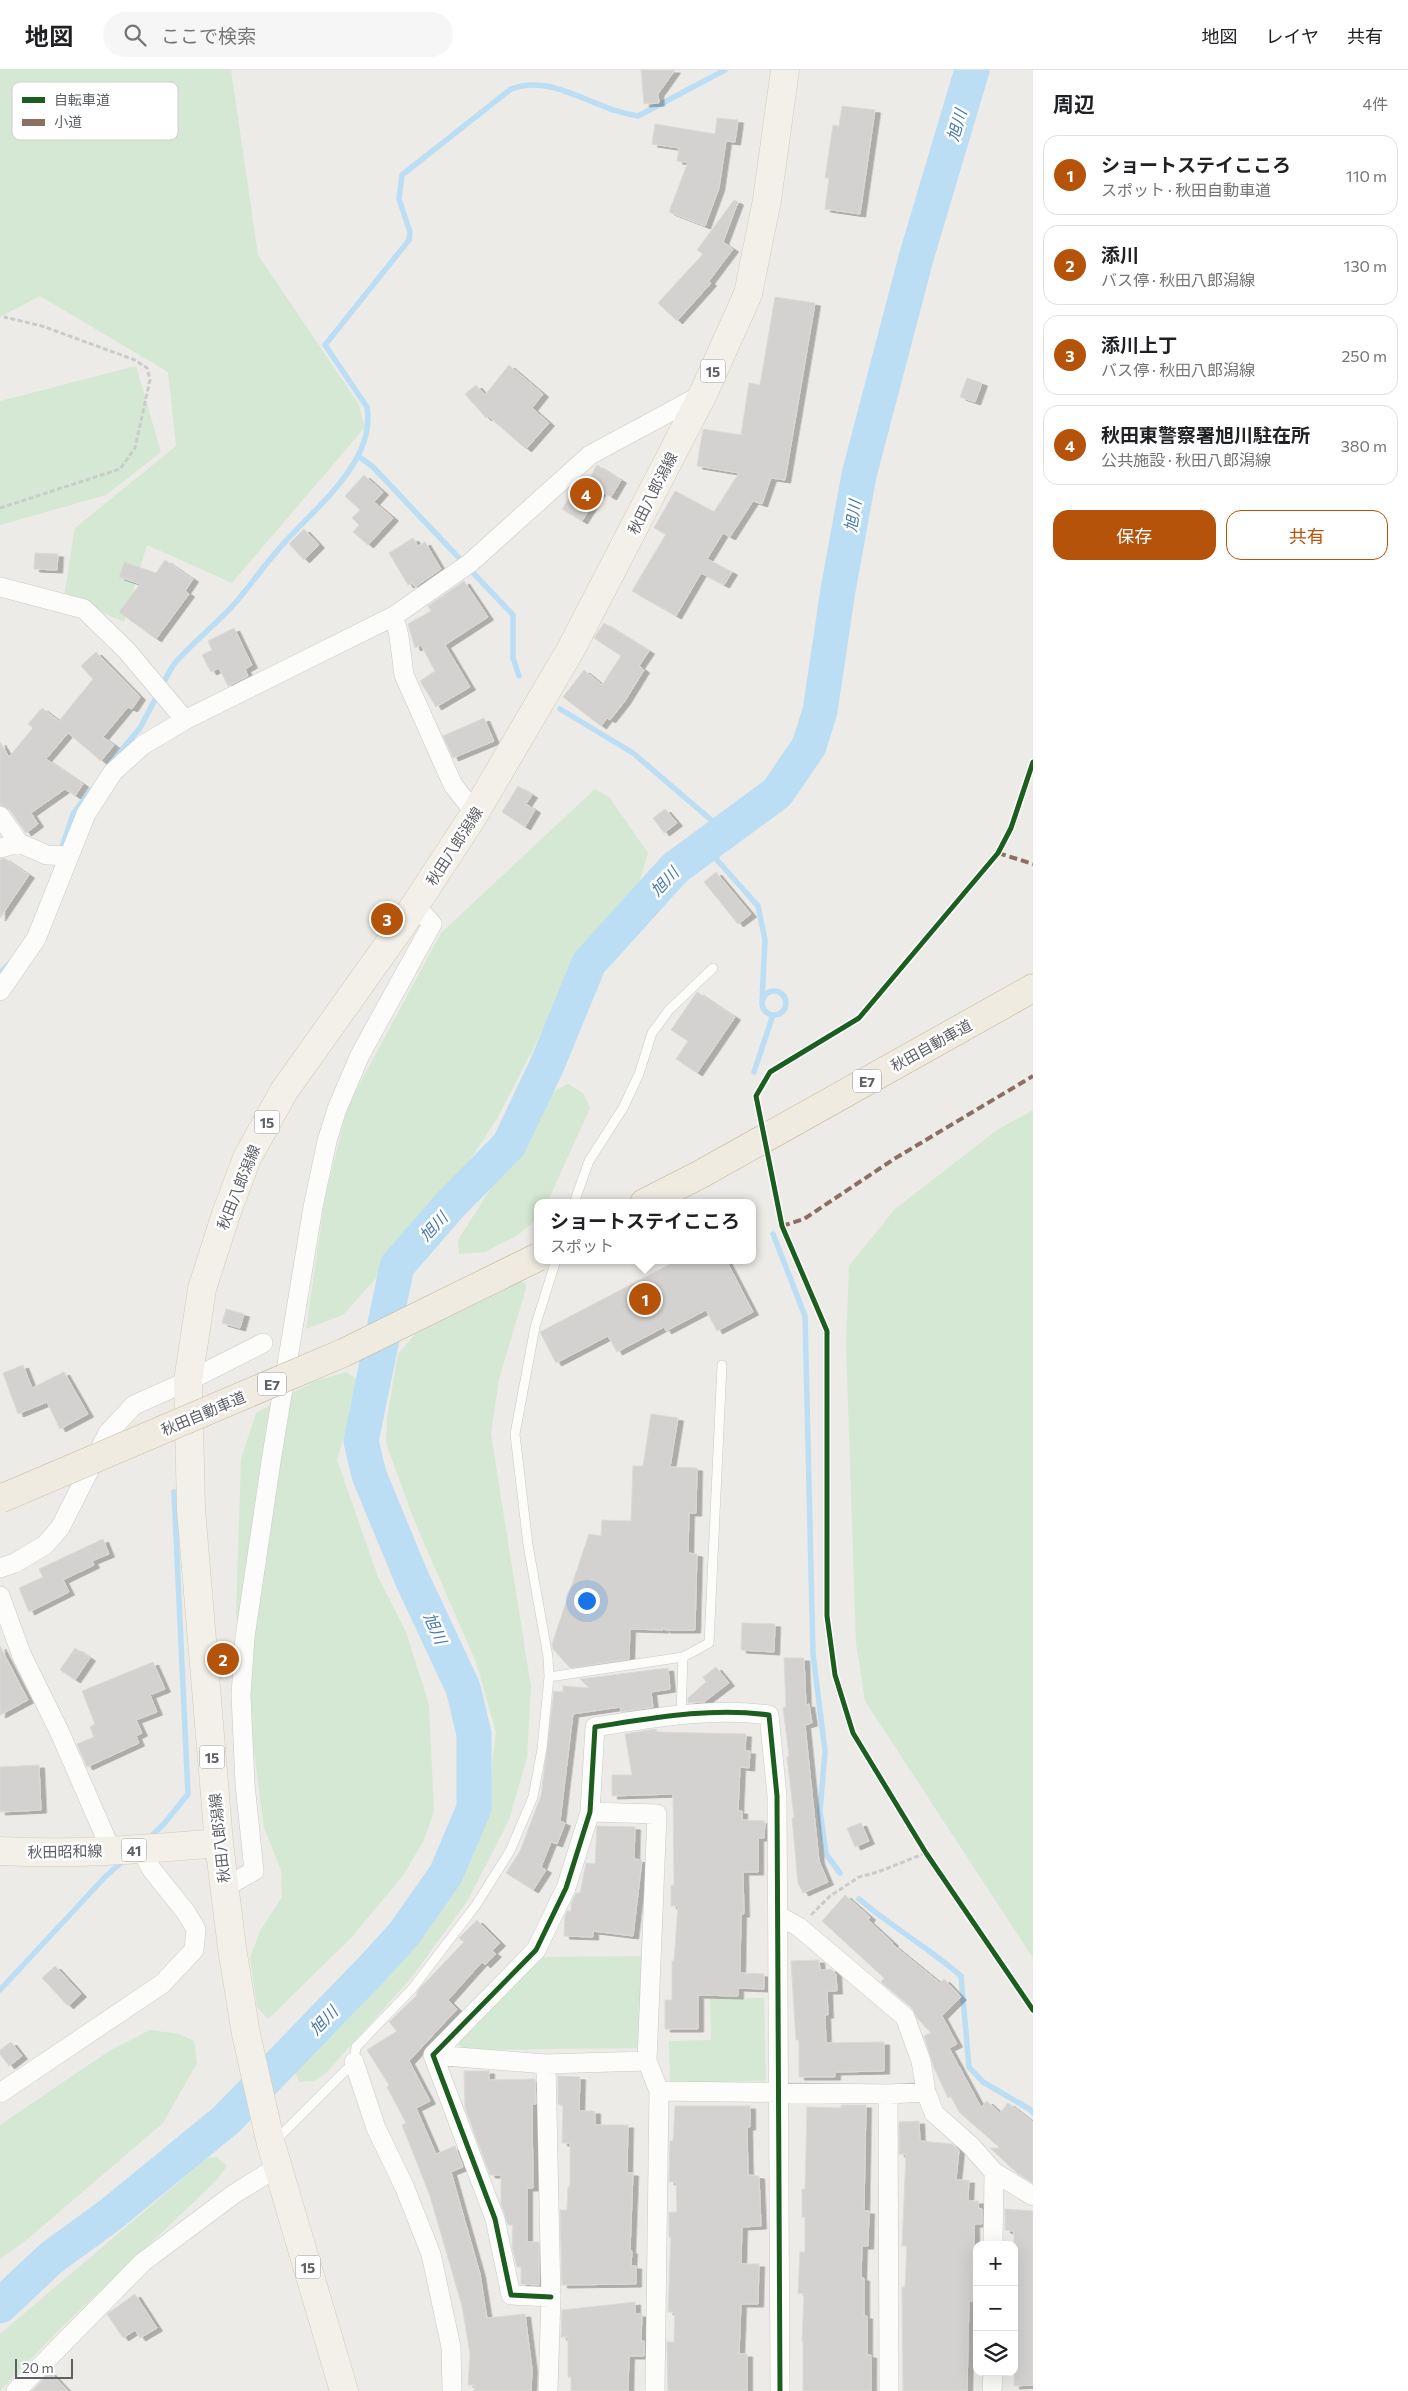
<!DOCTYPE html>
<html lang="ja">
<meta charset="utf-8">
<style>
:root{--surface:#fff;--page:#f6f6f6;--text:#202124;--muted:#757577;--line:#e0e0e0;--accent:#b45309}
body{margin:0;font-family:Commissioner,"Noto Sans JP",sans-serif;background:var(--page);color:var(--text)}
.controls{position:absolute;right:15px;bottom:15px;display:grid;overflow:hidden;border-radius:10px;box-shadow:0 5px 20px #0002}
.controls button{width:45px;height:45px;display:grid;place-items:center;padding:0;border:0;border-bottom:1px solid var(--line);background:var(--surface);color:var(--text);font:25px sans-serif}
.scale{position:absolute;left:15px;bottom:12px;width:58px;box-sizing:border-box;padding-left:5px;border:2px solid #5d6064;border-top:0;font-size:14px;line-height:18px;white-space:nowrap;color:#5d6064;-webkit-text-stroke:4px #fff;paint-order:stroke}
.you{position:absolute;left:586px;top:1530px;width:18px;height:18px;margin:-12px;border:4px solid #fff;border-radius:50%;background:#1a73e8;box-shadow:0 0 0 8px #1a73e833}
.badge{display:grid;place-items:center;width:32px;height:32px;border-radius:50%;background:var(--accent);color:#fff;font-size:16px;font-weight:700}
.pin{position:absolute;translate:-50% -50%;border:2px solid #fff;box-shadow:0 1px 5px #0006}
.popup{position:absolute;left:534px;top:1129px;width:222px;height:65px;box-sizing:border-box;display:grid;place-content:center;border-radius:10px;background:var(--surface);filter:drop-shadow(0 1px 4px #0005);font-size:16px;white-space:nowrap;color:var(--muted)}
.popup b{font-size:19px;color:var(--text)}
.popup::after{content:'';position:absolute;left:50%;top:100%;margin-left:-10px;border:10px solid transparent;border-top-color:var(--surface)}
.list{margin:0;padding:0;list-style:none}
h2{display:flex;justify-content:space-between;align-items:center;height:65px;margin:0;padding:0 20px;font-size:21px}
h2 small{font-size:16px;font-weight:400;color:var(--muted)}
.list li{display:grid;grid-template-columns:32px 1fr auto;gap:15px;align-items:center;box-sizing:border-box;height:80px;margin:0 10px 10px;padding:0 10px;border:1px solid var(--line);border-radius:15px}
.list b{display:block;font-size:19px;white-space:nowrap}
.list p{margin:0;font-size:16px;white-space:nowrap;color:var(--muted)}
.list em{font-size:16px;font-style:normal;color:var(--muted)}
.actions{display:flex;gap:10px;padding:15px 20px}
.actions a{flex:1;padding:11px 0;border:1px solid var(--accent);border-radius:15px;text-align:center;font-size:18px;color:var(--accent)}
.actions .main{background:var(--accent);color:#fff}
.icon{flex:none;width:28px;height:28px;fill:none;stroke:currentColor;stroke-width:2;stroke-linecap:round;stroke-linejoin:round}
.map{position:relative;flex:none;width:1033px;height:2321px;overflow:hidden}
header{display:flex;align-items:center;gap:30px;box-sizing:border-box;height:70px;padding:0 25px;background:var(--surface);border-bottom:1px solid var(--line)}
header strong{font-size:24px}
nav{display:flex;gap:28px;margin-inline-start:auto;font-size:18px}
.search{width:350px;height:45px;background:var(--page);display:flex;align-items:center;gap:12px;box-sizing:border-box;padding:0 18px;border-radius:28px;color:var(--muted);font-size:19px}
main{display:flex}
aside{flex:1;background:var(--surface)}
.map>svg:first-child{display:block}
</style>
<header>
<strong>地図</strong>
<div class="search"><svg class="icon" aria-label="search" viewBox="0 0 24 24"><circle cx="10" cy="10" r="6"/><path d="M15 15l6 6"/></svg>ここで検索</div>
<nav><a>地図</a><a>レイヤ</a><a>共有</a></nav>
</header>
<main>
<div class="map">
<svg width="1033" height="2321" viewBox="0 0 1033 2321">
<defs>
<filter id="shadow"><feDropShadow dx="5.5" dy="3" stdDeviation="0" flood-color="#0004"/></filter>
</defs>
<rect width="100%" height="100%" fill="#ecebe7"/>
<path fill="#d5e8d3" d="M0 0H231L258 185 358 333 365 357 232 513 147 475 124 552 64 526 75 458 176 376 168 302 40 226 0 247Z
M136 296 161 382 106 425 0 455V331Z
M595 719 609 727 648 783 637 820 578 891 498 1047 474 1084 394 1188 343 1245 306 1259 325 1128 348 1035 441 863Z
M568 1014 583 1023 590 1038 547 1133H538L537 1149 518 1165 485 1182 459 1184 458 1170 552 1022Z
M1033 1040V1888L865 1631 856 1573 846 1274 849 1196 895 1139 997 1060Z
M525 1212 526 1218 499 1309 491 1364 531 1617 527 1687 509 1750 468 1830 412 1907 326 2003 314 2011 299 2012 295 2002 400 1884 455 1806 486 1741 496 1662 476 1592 414 1450 386 1373 387 1347 398 1284 416 1263 505 1213Z
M346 1302 360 1311 337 1390 378 1507 406 1562 429 1635 434 1741 424 1770 404 1804 352 1867 268 1949 257 1937 250 1888 260 1861 282 1827 281 1800 264 1758 236 1542 241 1389 256 1343 315 1311Z
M645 1886 642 1978 464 1980 459 1975 458 1965 538 1887Z
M764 1928 766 2011 670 2013 669 1971 711 1970 710 1929Z
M150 1960 179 1964 194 1971 197 1993 163 2053 24 2172 0 2189V2055L109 1981Z
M217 2087 227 2096 218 2109 61 2258 0 2321V2264L207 2088Z"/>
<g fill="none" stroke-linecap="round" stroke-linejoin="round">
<path stroke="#bcdef5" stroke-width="5.5" d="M358 386 372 396 513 545V588L519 606
M162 616C166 609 170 599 175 593 194 571 218 553 237 531 253 512 268 490 285 472 317 436 376 391 367 337L325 275 409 170 410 162 399 129 402 105 511 19C544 6 577 27 608 38 617 42 628 44 638 46L725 0
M560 639 633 683 724 761
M108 696 140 658 158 624
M712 770 717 790 758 836 765 870 762 932
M60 783 73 744 91 720
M0 903 10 893
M762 933a12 12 0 1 1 24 0a12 12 0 1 1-24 0Z
M754 1002 773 945
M773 1164 805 1246 813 1584 825 1681 820 1741 826 1784 840 1803
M148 1769 163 1755 188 1724 174 1422
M859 1829C892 1857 929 1878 961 1906L969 1997 983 2012 1031 2040 1033 2043
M0 1920 105 1807 124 1790"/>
<path stroke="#bcdef5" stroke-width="35" d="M0 2236 51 2188 110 2145 226 2050 373 1898 404 1864 446 1804 474 1738V1664L463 1618 412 1509 369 1405 361 1371 397 1196 450 1135 509 1075 547 995 589 893 675 798 777 723 809 676 820 641 838 520 859 405 916 188 972 0"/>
</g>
<path fill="#d3d2d0" stroke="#dcdad6" filter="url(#shadow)" d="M641 0H675L658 24 659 33 644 34Z
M842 36 875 40 860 144 825 139 829 108H825L833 55 839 56Z
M717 48 738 50 735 72 726 71 719 118 705 156 669 142 688 92 677 91 679 78 652 74 655 54 715 64Z
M734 130 738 132 723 172 733 179 709 211 711 213 677 251 658 233 703 184 697 180Z
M775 227 815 233 785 410 771 408 762 434 753 431 730 467 723 463 707 489 732 502 724 515 701 503 676 546 632 521 666 464 654 458 675 421 714 442 739 403 697 396 703 359 741 365 749 313 760 315Z
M509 295 543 324 532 338 549 353 526 379 488 346 486 348 465 324 476 315 485 325Z
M967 308 982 313 975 332 960 327Z
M597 395 621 410 611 427 601 421 582 451 562 439 584 406 589 409Z
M364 405 383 422 374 432 393 448 368 475 353 462 359 455 352 448 360 440 345 426Z
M304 459 319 475 304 490 289 474Z
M413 468 418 476 425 472 441 499 415 517 412 513 408 515 389 483Z
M35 483 58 484 57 500 34 499Z
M165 490 193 509 185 521 189 524 156 569 119 542 140 514 119 507 124 492 156 503Z
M464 511 488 547 445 575 470 617 436 637 420 611 435 601 421 575 415 578 408 554 431 541 428 536Z
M604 553 649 581 639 596 644 600 625 631 610 650 607 648 601 656 563 627 584 600 602 615 621 586 594 568Z
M234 558 252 595 245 599 248 606 228 616 219 598 211 602 202 585 212 580 208 571Z
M96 582 140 627 132 639 128 637 103 667 114 675 101 691 68 663 46 689 83 714 75 726 65 719 31 743 38 754 26 763 9 739 0 735V672L9 687 33 658 28 654 42 638 59 651 93 609 81 596Z
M484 648 494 671 453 688 443 666Z
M518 716 532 725 526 734 535 740 525 757 502 742Z
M665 739 677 753 664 763 653 748Z
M4 788 29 805 0 848V789Z
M716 802 751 844 738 854 704 812Z
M697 922 735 947 697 1003 676 989 688 971 671 960Z
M678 1190H726L753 1242 717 1261 706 1240 666 1261 664 1257 617 1282 608 1266 556 1293 540 1262Z
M226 1239 244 1244 240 1258 222 1253Z
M23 1295 32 1318 64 1302 88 1344 60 1359 47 1332 18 1344 3 1303Z
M651 1344 678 1348 670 1397 697 1398 696 1443H689L688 1483 697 1484 695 1560H665L663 1557V1560L630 1559 629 1589 570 1598 553 1579 552 1574 589 1464 601 1466 602 1450 631 1451 633 1396H643Z
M103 1469 109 1484 92 1491 94 1495 63 1510 69 1522 29 1542 19 1518 43 1507 39 1499Z
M742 1553 775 1554 774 1582 741 1580Z
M0 1576 28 1630 0 1645Z
M75 1578 90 1588 75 1610 60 1600Z
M784 1588H804L806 1635 809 1634 812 1653 805 1655 819 1791 828 1812 803 1823 798 1813 792 1748H794L787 1687 789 1686 783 1638 786 1637Z
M153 1592 165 1619 150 1625 157 1642 136 1650 142 1663 136 1666 139 1673 87 1697 77 1674 94 1667 90 1657 95 1654 82 1621Z
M716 1597 729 1613 704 1632 688 1633V1628L706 1612 703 1607Z
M668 1598 670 1619 651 1622 653 1637 621 1642 620 1637 573 1644 560 1751 565 1753 557 1774 551 1772 541 1797 546 1800 533 1820 506 1803 520 1781 541 1726 554 1621 563 1622V1616L589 1618 580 1609Z
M656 1659 657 1662 746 1664 745 1681H750L749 1698 740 1697 738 1741H742V1750L765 1751 764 1768H758V1802H743L744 1844H741L740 1903 764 1904V1919L738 1918V1926L698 1925V1959H665V1930H672V1891H674L678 1836H671V1815H674L673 1724 612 1726V1705H632L625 1664Z
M39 1695 41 1740 0 1742V1697Z
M861 1753 869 1771 855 1777 847 1758Z
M597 1756 635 1757 634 1789 642 1790 633 1866 593 1861V1867L564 1866 565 1846 567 1841H571V1833L576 1823H580L586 1793 595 1794Z
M845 1825 870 1847 868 1850 893 1873 892 1874 940 1913 944 1909 961 1927 942 1946 957 1974 949 1978 981 2037 987 2031 1000 2043 1008 2033 1033 2052V2113L1017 2103 990 2078H1000L959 2042 951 2026 948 2028 934 1998 924 1966 931 1963 917 1948 912 1938 881 1912 884 1908 822 1851Z
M477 1850 500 1873 492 1881 496 1884 485 1895 482 1892 448 1930 457 1939 409 1991 430 2031 416 2038 436 2084 455 2076 463 2097 451 2102 480 2204 487 2248 525 2244 532 2299 531 2321H474L475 2315H468L470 2284 462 2236 430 2126 402 2055 406 2053 387 2017 389 2015 367 1980 397 1961 389 1952 417 1925 416 1924 420 1918 464 1872 459 1868Z
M819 1890 820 1900 831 1899 836 1904 837 1921H827L828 1945H825L826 1973 884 1972V2001L835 2002V2007H799V1970H796L791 1891Z
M55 1896 81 1924 68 1936 42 1908Z
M11 1972 22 1986 9 1996 0 1984V1980Z
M464 2001H489V2010L535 2009 536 2034H532L533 2118H527V2172H539V2215L521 2214V2197H517L512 2177 513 2155H508L501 2133V2105H490L465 2038Z
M558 2006 580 2007 579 2041H595V2055H628L627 2103H633L630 2181H632L631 2196H636V2214L562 2215 560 2140H567L568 2117H570V2073H562L563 2036 558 2034Z
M841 2035H866L864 2141H869L868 2176H862L861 2208H864V2246H867V2285H871V2321H803V2272H802L804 2224 798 2223 800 2182H805V2147H802V2119H805L807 2037 841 2038Z
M675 2036H750V2057H747L748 2105 759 2106 761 2156 742 2157 741 2194H759L758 2234H741L739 2284H747V2321H668L667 2272H674L675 2242H668L671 2167H669V2142H677L676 2112H669L670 2071H673Z
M919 2051 920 2071 952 2074 959 2080 956 2110H969L968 2131H979L978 2138 982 2139V2154H974V2231H969L967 2321H903L902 2217H905L907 2176H902L906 2084H899V2052Z
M1005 2139 1033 2141V2315L1014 2316V2161L1005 2160Z
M135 2224 157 2258 140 2268 135 2260 123 2268 107 2244Z
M635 2232V2244H642L641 2271H644V2286H629L628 2321H571V2307H568V2267H561L562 2240Z
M50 2302 68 2321H32Z"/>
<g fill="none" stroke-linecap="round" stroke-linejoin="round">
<g stroke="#c9c9c9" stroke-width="10">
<path id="lane" d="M574 1133 589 1091 623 1038 639 1004 652 963 669 940 713 898
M683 1587 709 1573 722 1295
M549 1607 683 1587 681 1644
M275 2071 354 1992 356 1977 412 1919 476 1835 510 1781 533 1727 542 1679 549 1607 548 1587 528 1475 515 1364 535 1257 556 1190"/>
</g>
<g stroke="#c9c9c9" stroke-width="20">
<path id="street" d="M0 517 84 539 127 581 185 650
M394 546 399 566 404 605 453 715 475 743
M0 746 19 773
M0 778 19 773 47 785 69 786
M0 921 36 869 86 744 113 702 143 675 185 650 394 546 470 493 590 385 703 324
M0 1498 15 1493 45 1475 60 1458 108 1363 134 1335 188 1311 263 1273
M0 1526 22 1586 60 1663 111 1780
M590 1742 657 1744 647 1991 659 2021 655 2321
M225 1817 254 1801 245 1714 241 1625 245 1567 272 1385 313 1137 327 1071 337 1039 360 985 432 854 415 835
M779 1846 799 1857 905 1947 921 1991 926 2022 934 2043 971 2076 994 2102 1033 2126
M433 1985 546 1994 647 1991
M354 1992 376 2058 404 2116 431 2184 451 2277 452 2321
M546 1994 551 2227 548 2321
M659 2021 888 2024 926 2022
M0 2023 162 1914 194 1880 196 1859 185 1841 152 1800 141 1780
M888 2024 889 2321
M993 2175 994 2102
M551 2227 511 2225 495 2149 433 1985 536 1880 566 1818 590 1742 595 1657C653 1648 711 1637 769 1645L777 1726 780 2321
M16 2321 143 2192 234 2124 279 2096
M992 2321 993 2302"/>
</g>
<g stroke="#d3cbb6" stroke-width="29">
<path id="primary" d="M0 1781C73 1785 146 1779 219 1773
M344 2321 271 2074 246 1964 232 1878 219 1773 191 1439 188 1311 202 1219 226 1144 247 1088 284 1021 400 858 472 748 571 579 703 324 748 224 767 130 785 0"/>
</g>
<g stroke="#c2b496" stroke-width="29">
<path id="highway" d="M644 1133 701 1104 1033 918"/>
</g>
<path stroke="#c9cdca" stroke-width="3" stroke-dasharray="5 2.5" stroke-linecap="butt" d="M0 438 120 399 135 378 150 310 147 298 135 290 42 256 4 247
M811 1845 830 1826 859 1807 878 1802 926 1783"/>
<use href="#lane" stroke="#fcfcfb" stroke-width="9"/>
<use href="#street" stroke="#fcfcfb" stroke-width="19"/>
<use href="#primary" stroke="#f2f0e8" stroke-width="28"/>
<use href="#highway" stroke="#efebe1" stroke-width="28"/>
<g stroke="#c2b496" stroke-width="29" stroke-linecap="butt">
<path id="highway-bridge" d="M0 1429 343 1283 538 1187"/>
</g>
<use href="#highway-bridge" stroke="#efebe1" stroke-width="28"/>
<path stroke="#8d6e63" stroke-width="4" stroke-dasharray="8 4" stroke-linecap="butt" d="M998 783 1033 794
M782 1156 804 1149 894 1089 1033 1006"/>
<g stroke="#fff" stroke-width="8">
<path id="cycleway" d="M1033 692 1011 758 998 783 859 948 770 1002 756 1026 782 1156 827 1261V1546L835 1605 853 1663 926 1783 1033 1940
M551 2227 511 2225 495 2149 433 1985 536 1880 566 1818 590 1742 595 1657C653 1648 711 1637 769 1645L777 1726 780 2321"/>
</g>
<use href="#cycleway" stroke="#1b5e20" stroke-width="5"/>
</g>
<g text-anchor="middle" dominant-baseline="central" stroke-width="5" stroke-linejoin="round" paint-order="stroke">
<g fill="#fff" stroke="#8e9092" stroke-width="1">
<rect x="700.5" y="289.5" width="25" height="23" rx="4"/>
<rect x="853" y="999.5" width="28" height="23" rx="4"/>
<rect x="254.5" y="1040.5" width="25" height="23" rx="4"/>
<rect x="258" y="1302.5" width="28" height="23" rx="4"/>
<rect x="199.5" y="1675.5" width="25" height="23" rx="4"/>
<rect x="121.5" y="1768.5" width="25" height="23" rx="4"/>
<rect x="295.5" y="2185.5" width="25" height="23" rx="4"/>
</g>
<g font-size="14" font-weight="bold" fill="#5d6064">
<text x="713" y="301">15</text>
<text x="867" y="1011">E7</text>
<text x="267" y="1052">15</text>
<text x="272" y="1314">E7</text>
<text x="212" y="1687">15</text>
<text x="134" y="1780">41</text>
<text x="308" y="2197">15</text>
</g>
<g font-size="15" fill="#5d6064" stroke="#fff">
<text transform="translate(652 423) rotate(-63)">秋田八郎潟線</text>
<text transform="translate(454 776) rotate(-57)">秋田八郎潟線</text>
<text transform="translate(931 975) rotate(-29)">秋田自動車道</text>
<text transform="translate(238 1117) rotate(-68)">秋田八郎潟線</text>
<text transform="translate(203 1343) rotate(-23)">秋田自動車道</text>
<text transform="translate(219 1768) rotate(-96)">秋田八郎潟線</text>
<text transform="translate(65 1781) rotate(-1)">秋田昭和線</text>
</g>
<g font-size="16" font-style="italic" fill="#4578ad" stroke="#fff">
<text transform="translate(956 55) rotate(-74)">旭川</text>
<text transform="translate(852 446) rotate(-81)">旭川</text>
<text transform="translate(664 811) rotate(-47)">旭川</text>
<text transform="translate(433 1156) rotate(-47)">旭川</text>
<text transform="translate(436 1558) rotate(66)">旭川</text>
<text transform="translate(323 1950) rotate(-46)">旭川</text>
</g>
</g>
<rect x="12" y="12" width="166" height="58" rx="8" fill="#fff" stroke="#cecfd0" stroke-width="1"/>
<rect x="22" y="27" width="23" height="6" fill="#1b5e20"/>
<rect x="22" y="49" width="23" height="7" fill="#8d6e63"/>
<g font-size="14" fill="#5d6064">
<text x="54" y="35">自転車道</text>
<text x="54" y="57">小道</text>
</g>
</svg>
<div class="controls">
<button>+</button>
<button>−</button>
<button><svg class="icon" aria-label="layers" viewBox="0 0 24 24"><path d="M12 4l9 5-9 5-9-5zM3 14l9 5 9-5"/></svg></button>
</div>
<div class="scale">20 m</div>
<div class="you"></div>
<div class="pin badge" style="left:645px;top:1229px">1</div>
<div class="popup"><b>ショートステイこころ</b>スポット</div>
<div class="pin badge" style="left:223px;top:1589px">2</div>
<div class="pin badge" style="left:387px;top:849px">3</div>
<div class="pin badge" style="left:586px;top:424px">4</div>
</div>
<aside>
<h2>周辺<small>4件</small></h2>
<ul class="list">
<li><span class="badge">1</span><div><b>ショートステイこころ</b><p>スポット · 秋田自動車道</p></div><em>110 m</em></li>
<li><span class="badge">2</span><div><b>添川</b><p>バス停 · 秋田八郎潟線</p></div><em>130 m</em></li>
<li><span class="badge">3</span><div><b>添川上丁</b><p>バス停 · 秋田八郎潟線</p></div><em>250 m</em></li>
<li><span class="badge">4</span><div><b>秋田東警察署旭川駐在所</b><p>公共施設 · 秋田八郎潟線</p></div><em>380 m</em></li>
</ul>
<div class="actions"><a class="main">保存</a><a>共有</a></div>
</aside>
</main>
